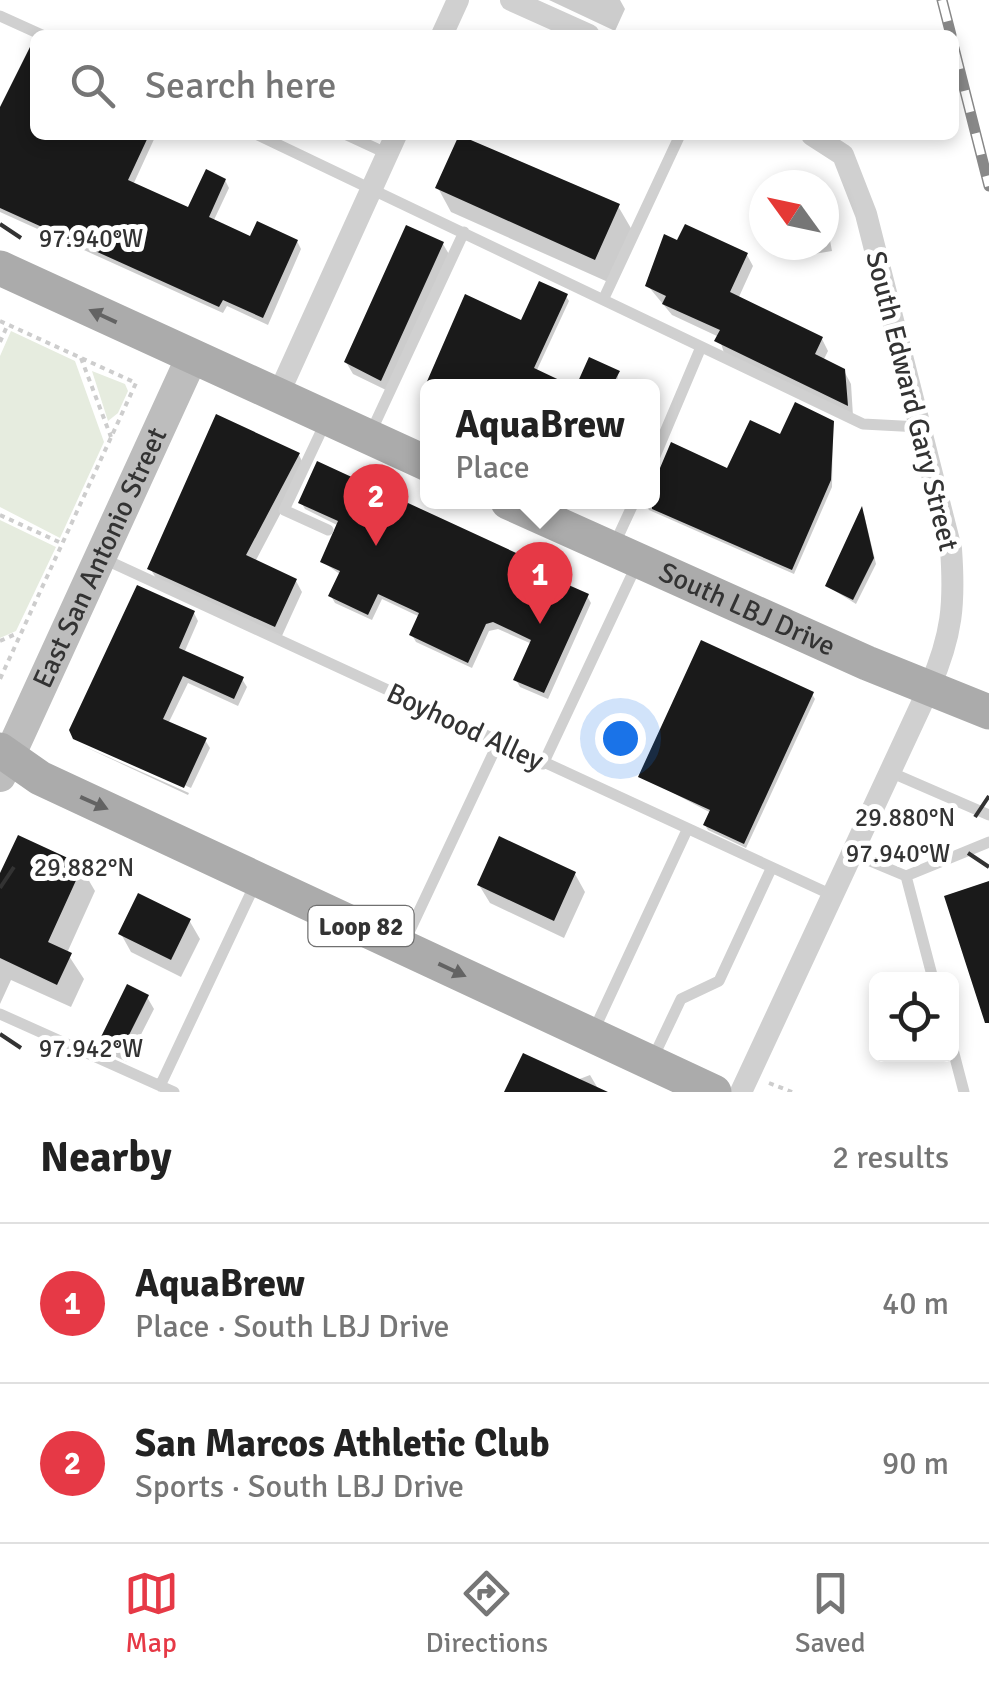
<!DOCTYPE html>
<meta charset="utf-8">
<style>
:root{--surface:#fff;--page:#f6f6f6;--text:#222;--muted:#767676;--line:#e0e0e0;--accent:#e63946}
body{margin:0;font-family:Signika,sans-serif;background:var(--page);color:var(--text)}
.controls{position:absolute;right:30px;bottom:30px;display:grid;overflow:hidden;border-radius:15px;box-shadow:0 5px 15px #0003}
.controls button{width:90px;height:90px;display:grid;place-items:center;padding:0;border:0;border-bottom:2px solid var(--line);background:var(--surface);color:var(--text);font:50px sans-serif}
.compass{position:absolute;left:749px;top:170px;width:90px;height:90px;border-radius:50%;background:var(--surface);box-shadow:0 5px 15px #0003;rotate:303deg}
.you{position:absolute;left:620px;top:738px;width:35px;height:35px;margin:-25px;border:8px solid #fff;border-radius:50%;background:#1a73e8;box-shadow:0 0 0 15px #1a73e833}
.badge{display:grid;place-items:center;width:65px;height:65px;border-radius:50%;background:var(--accent);color:#fff;font-size:32px;font-weight:700}
.pin{position:absolute;translate:-50% -82px;filter:drop-shadow(0 2px 5px #0008)}
.pin::after{content:'';position:absolute;top:52px;width:35px;height:30px;background:inherit;clip-path:polygon(0 0,100% 0,50% 100%)}
.popup{position:absolute;left:420px;top:379px;width:240px;height:130px;box-sizing:border-box;display:grid;place-content:center;border-radius:15px;background:var(--surface);filter:drop-shadow(0 2px 8px #0005);font-size:32px;white-space:nowrap;color:var(--muted)}
.popup b{font-size:38px;color:var(--text)}
.popup::after{content:'';position:absolute;left:50%;top:100%;margin-left:-20px;border:20px solid transparent;border-top-color:var(--surface)}
.list{margin:0;padding:0;list-style:none}
h2{display:flex;justify-content:space-between;align-items:center;height:130px;margin:0;padding:0 40px;font-size:42px}
h2 small{font-size:32px;font-weight:400;color:var(--muted)}
.list li{display:grid;grid-template-columns:65px 1fr auto;gap:30px;align-items:center;box-sizing:border-box;height:160px;padding:0 40px;border-top:2px solid var(--line)}
.list b{display:block;font-size:38px;white-space:nowrap}
.list p{margin:0;font-size:32px;white-space:nowrap;color:var(--muted)}
.list em{font-size:32px;font-style:normal;color:var(--muted)}
.icon{flex:none;width:55px;height:55px;fill:none;stroke:currentColor;stroke-width:2;stroke-linecap:round;stroke-linejoin:round}
.map{position:relative;flex:none;width:989px;height:1092px;overflow:hidden}
.search{position:absolute;background:var(--surface);box-shadow:0 5px 15px #0003;left:30px;right:30px;top:30px;height:110px;display:flex;align-items:center;gap:25px;box-sizing:border-box;padding:0 35px;border-radius:15px;color:var(--muted);font-size:38px}
.sheet{height:450px;background:var(--surface)}
nav{display:flex;justify-content:space-around;align-items:center;box-sizing:border-box;height:140px;border-top:2px solid var(--line);background:var(--surface);font-size:28px;color:var(--muted)}
nav a{display:grid;justify-items:center;gap:5px}
nav .on{color:var(--accent)}
.map>svg:first-child{display:block}
</style>
<div class="map">
<svg width="989" height="1092" viewBox="0 0 989 1092">
<rect width="100%" height="100%" fill="#fff"/>
<path fill="#e6ecdf" d="M11 331 75 361 104 442 60 538 0 507V356Z
M92 371 125 384 128 391 118 413 108 421Z
M0 520 56 547 16 631 0 638Z"/>
<path fill="#0003" d="M549 0H620L625 9 615 31Z
M27 60 35 64V135H156L133 185 189 211 225 180 229 188 213 222 251 239 297 241 301 249 268 325 227 306 223 313 0 212V113Z
M461 136 618 206 632 230 608 282 451 212 438 188Z
M824 208 832 251 802 256 798 245H824Z
M443 244 450 256 388 391 353 374 346 362Z
M747 255 753 266 738 299 822 339 828 351 823 361 844 371 851 384 853 416 724 353 719 337 672 315 648 286Z
M566 296 569 301 536 372 566 386H428V408L424 406 421 401 466 297 522 323Z
M590 360 618 373 617 386H578Z
M833 423 832 487 794 574 649 510 644 502 729 471Z
M299 455 305 467 255 562 296 581 302 592 281 638 157 580 150 568Z
M301 502 549 571 553 580 587 596 591 603 548 699 520 687 516 680 532 644 498 629 489 631 472 668 416 642 412 635 420 617 382 599 372 620 335 603 331 596 341 575 323 562 339 526 305 509Z
M864 514 876 564 856 604 827 586Z
M194 613 198 621 184 653 242 679 247 687 238 706 188 683 168 724 205 740 210 748 191 788 75 737Z
M812 694 815 699 746 848 708 830 705 825 711 813 641 776Z
M79 744 189 793 188 795Z
M81 867 95 891 67 953 84 979 71 1007 11 980 0 1004V879Z
M575 874 585 892 564 938 490 903 479 885Z
M189 920 200 939 181 977 131 952 121 934Z
M147 997 154 1009 127 1062 108 1053 101 1041Z
M590 1075 600 1092 577 1080Z"/>
<path fill="#1a1a1a" d="M33 41 35 135H149L128 180 188 207 206 169 226 179 209 217 250 236 257 221 298 240 263 318 223 300 219 307 0 208V107Z
M459 135 620 204 595 260 435 188Z
M685 224 748 253 730 292 823 337 815 354 845 369 848 406 714 341 720 330 662 304 666 296 645 286 664 234 677 240Z
M406 225 444 242 381 381 344 362Z
M539 281 568 294 534 368 572 386H425L465 294 521 320Z
M589 357 620 371 612 386H576Z
M795 402 834 421 831 480 792 570 652 509V472L660 468 671 442 727 468 750 420 780 434Z
M216 414 300 453 246 555 297 579 275 627 147 569Z
M317 461 551 569 548 576 589 594 544 693 513 680 531 640 493 622 486 624 468 663 409 635 419 613 378 594 368 615 328 596 340 571 320 562 338 521 298 503Z
M862 506 874 558 853 600 825 586Z
M137 585 195 611 179 648 244 677 234 699 183 676 163 719 207 738 184 788 73 739 69 730Z
M701 640 814 692 744 844 703 825 710 810 638 777Z
M18 835 83 865 48 942 72 953 57 985 0 958V873Z
M499 836 576 872 554 921 477 885Z
M989 881V1023H985L944 896Z
M138 893 191 919 171 960 118 934Z
M127 984 149 995 121 1051 99 1041Z
M523 1053 608 1092H504Z"/>
<g fill="none" stroke-linecap="round" stroke-linejoin="round">
<path stroke="#cdcdcd" stroke-width="4" stroke-dasharray="5 5" stroke-linecap="butt" d="M0 321 136 383 0 679
M0 342 8 324
M81 358 111 437
M0 515 59 542
M0 641 18 633
M769 1083 792 1092"/>
<path stroke="#d0d0d0" stroke-width="11" d="M0 16 42 35
M258 135 863 424 920 427
M347 135 388 154
M604 298 680 135
M326 421 284 510 328 530
M371 432 464 232
M652 463 701 347
M615 543 634 502
M104 559 832 895
M543 764 637 564
M890 772 989 815
M851 853 906 876
M404 943 498 743
M933 979 906 876 989 842
M0 1014 174 1092
M594 1030 687 830
M952 1046 964 1092
M653 1058 681 999 719 981 771 869
M160 1086 256 882"/>
<path stroke="#d0d0d0" stroke-width="22" d="M511 0 589 35
M442 35 458 0
M278 395 396 135
M741 1092 930 686C952 635 955 604 951 549L866 214 843 155 812 135"/>
<path stroke="#bdbdbd" stroke-width="32" id="s1" d="M0 776 192 357"/>
<g stroke="#ababab" stroke-width="35">
<path d="M0 268 428 464"/>
<path id="s2" d="M508 502 867 663 989 712"/>
<path d="M0 750 40 778 714 1092"/>
</g>
<g stroke="#888" stroke-width="11">
<path id="rail" d="M942 0 951 35
M954 48 989 186"/>
</g>
<use href="#rail" stroke="#fff" stroke-width="8" stroke-dasharray="22" stroke-linecap="butt"/>
</g>
<defs><path id="oneway-solid" d="M-6-.8H1V-3.2L6.5 0L1 3.2V.8H-6Z" transform="scale(2.5)"/></defs>
<g fill="#636363">
<use href="#oneway-solid" transform="translate(103 316) rotate(-155)"/>
<use href="#oneway-solid" transform="translate(94 803) rotate(24)"/>
<use href="#oneway-solid" transform="translate(452 970) rotate(25)"/>
</g>
<path fill="none" stroke="#333" stroke-width="4" d="M0 224 21 238M975 817 989 796M968 853 989 867M0 888 14 867M0 1034 21 1048"/>
<g text-anchor="middle" dominant-baseline="central" stroke-width="10" stroke-linejoin="round" paint-order="stroke">
<rect fill="#fff" stroke="#707070" stroke-width="2.5" x="308.5" y="906" width="105" height="40" rx="8"/>
<g font-size="25" font-weight="bold" fill="#333">
<text x="361" y="926">Loop 82</text>
</g>
<g font-size="28" fill="#333" stroke="#fff">
<text transform="translate(912 401) rotate(76)">South Edward Gary Street</text>
<text stroke="none"><textPath href="#s1" startOffset="240">East San Antonio Street</textPath></text>
<text stroke="none"><textPath href="#s2" startOffset="262">South LBJ Drive</textPath></text>
<text transform="translate(465 727) rotate(25)">Boyhood Alley</text>
</g>
</g>
<g font-size="25" text-anchor="middle" fill="#333" stroke="#fff" stroke-width="10" stroke-linejoin="round" paint-order="stroke">
<text x="91" y="247">97.940°W</text>
<text x="905" y="826">29.880°N</text>
<text x="898" y="862">97.940°W</text>
<text x="84" y="876">29.882°N</text>
<text x="91" y="1057">97.942°W</text>
</g>
</svg>
<div class="controls">
<button><svg class="icon" aria-label="locate" viewBox="0 0 24 24"><circle cx="12" cy="12" r="6"/><path d="M12 2v4M12 18v4M2 12h4M18 12h4"/></svg></button>
</div>
<svg class="compass" viewBox="-18 -18 36 36"><path d="M0-13l5 13h-10z" fill="#e53935"/><path d="M0 13l5-13h-10z" fill="#767676"/></svg>
<div class="you"></div>
<div class="pin badge" style="left:540px;top:624px">1</div>
<div class="popup"><b>AquaBrew</b>Place</div>
<div class="pin badge" style="left:376px;top:546px">2</div>
<div class="search"><svg class="icon" aria-label="search" viewBox="0 0 24 24"><circle cx="10" cy="10" r="6"/><path d="M15 15l6 6"/></svg>Search here</div>
</div>
<section class="sheet">
<h2>Nearby<small>2 results</small></h2>
<ul class="list">
<li><span class="badge">1</span><div><b>AquaBrew</b><p>Place · South LBJ Drive</p></div><em>40 m</em></li>
<li><span class="badge">2</span><div><b>San Marcos Athletic Club</b><p>Sports · South LBJ Drive</p></div><em>90 m</em></li>
</ul>
</section>
<nav>
<a class="on"><svg class="icon" aria-label="map" viewBox="0 0 24 24"><path d="M3 6l6-2 6 2 6-2v14l-6 2-6-2-6 2zM9 4v14M15 6v14"/></svg>Map</a>
<a><svg class="icon" aria-label="directions" viewBox="0 0 24 24"><path d="M12 3l9 9-9 9-9-9zM9 14v-3h6M13 9l2 2-2 2"/></svg>Directions</a>
<a><svg class="icon" aria-label="saved" viewBox="0 0 24 24"><path d="M7 4h10v16l-5-4-5 4z"/></svg>Saved</a>
</nav>
